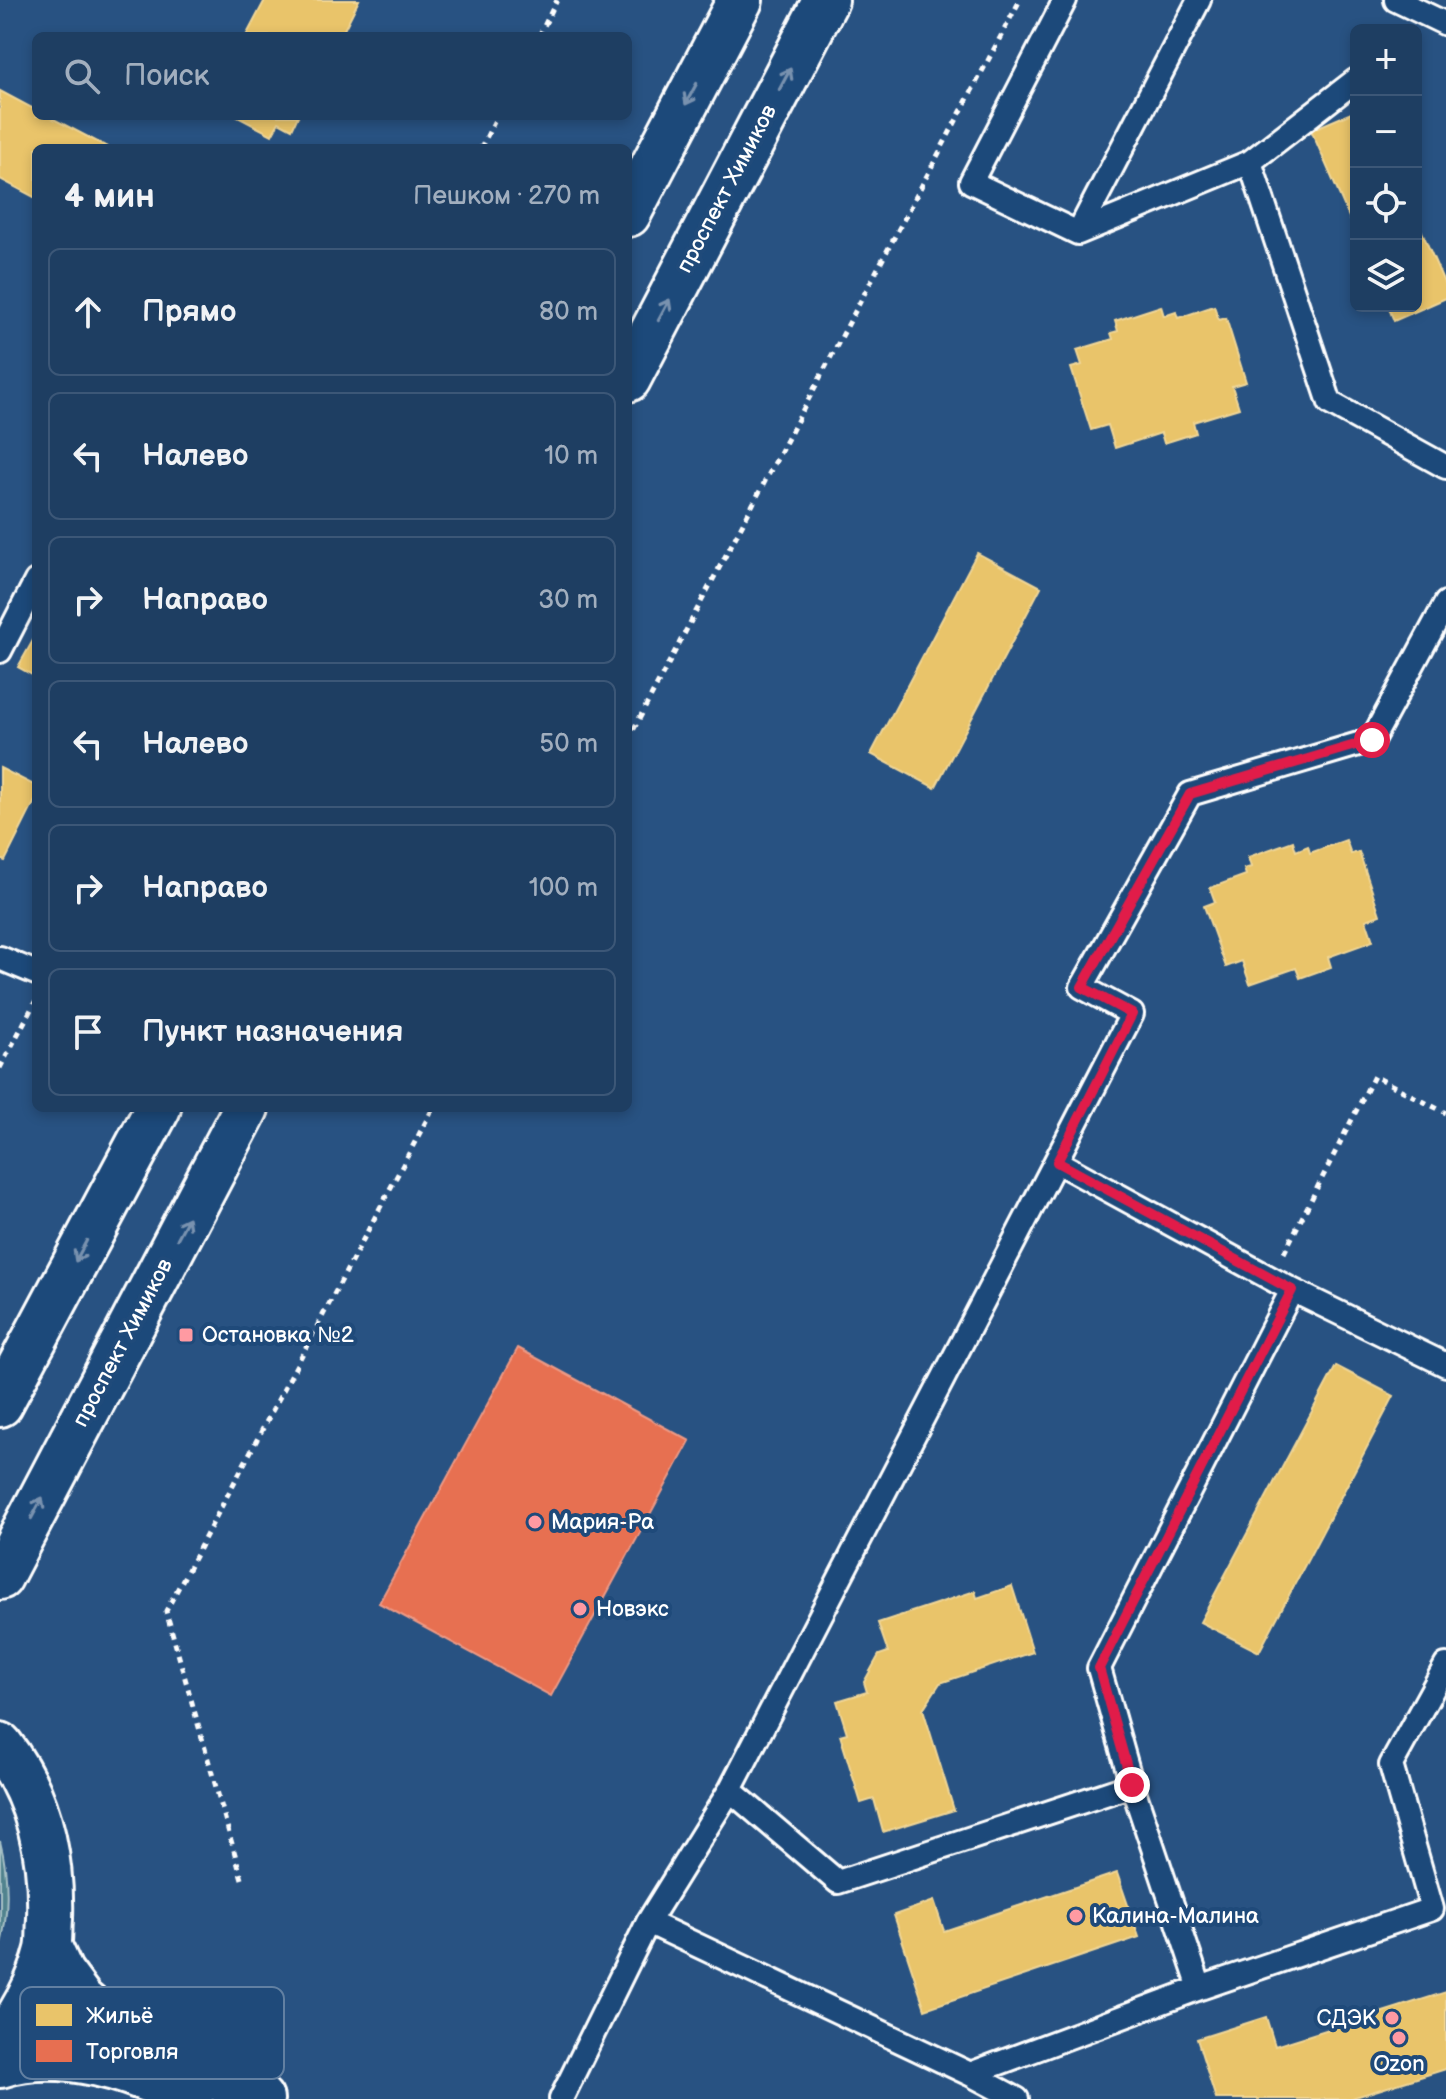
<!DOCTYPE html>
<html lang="ru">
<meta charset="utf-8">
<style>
:root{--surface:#1e3e62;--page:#2b496b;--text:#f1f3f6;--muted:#a1aebe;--line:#3c5777}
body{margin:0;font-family:"Balsamiq Sans",sans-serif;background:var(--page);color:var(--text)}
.controls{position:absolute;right:24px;top:24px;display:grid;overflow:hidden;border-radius:12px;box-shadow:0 4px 12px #0003}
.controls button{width:72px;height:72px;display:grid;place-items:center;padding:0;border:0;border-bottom:2px solid var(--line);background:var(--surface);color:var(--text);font:40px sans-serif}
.stop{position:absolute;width:24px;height:24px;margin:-18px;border:6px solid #e11d48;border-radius:50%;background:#fff}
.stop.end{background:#e11d48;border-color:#fff;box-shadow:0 2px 8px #0008}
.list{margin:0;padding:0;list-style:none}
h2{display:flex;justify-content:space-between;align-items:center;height:104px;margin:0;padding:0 32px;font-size:34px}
h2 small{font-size:26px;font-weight:400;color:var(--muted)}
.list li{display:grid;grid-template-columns:52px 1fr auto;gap:24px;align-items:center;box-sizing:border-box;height:128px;margin:0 16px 16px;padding:0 16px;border:2px solid var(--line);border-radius:12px}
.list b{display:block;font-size:30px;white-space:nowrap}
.list em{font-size:26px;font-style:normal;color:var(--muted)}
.icon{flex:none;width:44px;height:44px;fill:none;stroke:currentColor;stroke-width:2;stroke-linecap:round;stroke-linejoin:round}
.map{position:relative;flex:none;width:1446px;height:2099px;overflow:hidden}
.search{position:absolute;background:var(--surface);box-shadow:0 4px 12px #0003;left:32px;top:32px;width:600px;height:88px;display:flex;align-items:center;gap:20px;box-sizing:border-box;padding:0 28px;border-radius:12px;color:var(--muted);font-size:30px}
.panel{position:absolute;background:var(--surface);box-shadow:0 4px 12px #0003;left:32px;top:144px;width:600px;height:968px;border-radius:12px}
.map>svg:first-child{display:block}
</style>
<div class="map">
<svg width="1446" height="2099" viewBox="0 0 1446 2099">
<rect width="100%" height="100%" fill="#285282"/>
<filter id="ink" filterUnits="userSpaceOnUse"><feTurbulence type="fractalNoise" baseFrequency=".0125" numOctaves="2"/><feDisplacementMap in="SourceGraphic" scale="16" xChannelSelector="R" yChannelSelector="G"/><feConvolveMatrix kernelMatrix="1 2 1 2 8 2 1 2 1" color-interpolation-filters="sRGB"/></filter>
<g filter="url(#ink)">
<path fill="#51838e" stroke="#a8c1c6" stroke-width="2" d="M0 1841C9 1877 9 1913 0 1949Z"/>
<path fill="#e9c46a" stroke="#f0d697" stroke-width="2" d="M265 0H359L341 36 333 32 331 36H246Z
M0 91 36 110V116H48L109 148H36V198L0 179Z
M1356 111V233L1311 130Z
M236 116H298L292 129 279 122 272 135Z
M1416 218 1446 287V298L1394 321 1388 306H1416Z
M1161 306 1164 316 1176 312 1178 318 1214 306 1219 320 1226 318 1246 382 1232 386 1239 408 1193 422 1196 433 1164 443 1161 433 1115 448 1108 425 1091 430 1071 368 1082 365 1077 350 1113 339 1111 333 1118 331 1115 321Z
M977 553 1041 587 935 788 871 754Z
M36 635V677L18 667Z
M0 768 36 786V799L5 861 0 859Z
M1346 840 1351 854 1359 852 1380 915 1366 920 1373 941 1328 957 1331 967 1300 978 1296 968 1250 984 1242 961 1226 967 1204 906 1215 902 1210 888 1246 875 1244 869 1251 867 1248 857 1293 841 1296 851 1308 846 1310 853Z
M1336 1366 1394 1396 1259 1652 1200 1622Z
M1012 1586 1033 1652 940 1683 923 1709 954 1810 883 1832 874 1799 861 1803 840 1735 847 1733 837 1701 867 1692 864 1682 879 1655 888 1652 878 1623 975 1591 977 1598Z
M1117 1873 1139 1937 925 2009 894 1915 934 1901 944 1931Z
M1446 1992V2069L1349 2099H1216L1197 2039 1266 2017 1275 2046Z"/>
<path fill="#e76f51" stroke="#ee9a85" stroke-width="2" d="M518 1348 690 1441 551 1696 379 1603Z"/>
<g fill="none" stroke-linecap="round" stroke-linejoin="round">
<g stroke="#fff" stroke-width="28">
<path id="service" d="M1065 0 971 182 1078 233 1250 162 1330 403 1446 467
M1396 0 1446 24
M1250 162 1356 80
M1078 233 1199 0
M0 651 36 581
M0 958 36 973
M1057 1162 1292 1290 1446 1365
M1292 1290 1099 1668 1132 1785 838 1882 730 1790 1132 1014 1082 987 1190 794 1372 740 1446 603
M1132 1785 1200 1988 1432 1909 1391 1765 1446 1665
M648 1922 970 2074 1017 2099
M970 2074 1200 1988
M561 2099 648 1922 730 1790"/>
</g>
<g stroke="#fff" stroke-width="50">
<path id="tertiary" d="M628 214 740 0
M628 379 826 0
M0 1404 158 1108
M0 1577 246 1108"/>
</g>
<g stroke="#fff" stroke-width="50">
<path id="secondary" d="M0 1745C39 1795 52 1857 50 1919 49 1929 50 1940 48 1950 40 1983 21 2017 0 2043
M49 1947 61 1973 81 2000 104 2020 261 2099
M0 2065C61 2045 135 2070 190 2099"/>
</g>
<path stroke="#fff" stroke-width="5" stroke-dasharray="6 6" stroke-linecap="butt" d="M539 36 557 0
M481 148 497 116
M628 740 1020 0
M0 1068 35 1002
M1284 1253 1374 1076 1446 1113
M242 1879 166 1611 433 1108"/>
<use href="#service" stroke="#1f4a7a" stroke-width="22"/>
<use href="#tertiary" stroke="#1f4a7a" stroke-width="44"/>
<use href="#secondary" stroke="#1f4a7a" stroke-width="44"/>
</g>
<defs><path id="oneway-shaft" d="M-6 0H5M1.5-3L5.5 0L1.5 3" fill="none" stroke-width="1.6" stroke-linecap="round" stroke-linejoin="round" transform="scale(2)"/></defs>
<g stroke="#7992af">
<use href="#oneway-shaft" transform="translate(785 79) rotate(-62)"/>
<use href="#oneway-shaft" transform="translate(691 94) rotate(118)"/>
<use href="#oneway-shaft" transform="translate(664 310) rotate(-62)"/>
<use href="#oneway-shaft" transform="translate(183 1228) rotate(-62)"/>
<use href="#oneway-shaft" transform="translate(81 1251) rotate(118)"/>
<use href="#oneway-shaft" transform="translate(37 1508) rotate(-62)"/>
</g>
</g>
<g fill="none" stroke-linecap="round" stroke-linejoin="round" filter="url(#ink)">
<path stroke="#e11d48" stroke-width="10" d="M1132 1785 1099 1668 1292 1290 1057 1162 1132 1014 1082 987 1190 794 1372 740"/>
</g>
<g fill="#ff9aa2" stroke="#1f4a7a" stroke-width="3">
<rect x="178" y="1327" width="16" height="16" rx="4"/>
<circle cx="535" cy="1522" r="8"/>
<circle cx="580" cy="1609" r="8"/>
<circle cx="1076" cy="1916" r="8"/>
<circle cx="1392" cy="2018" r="8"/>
<circle cx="1399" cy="2038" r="8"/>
</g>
<g text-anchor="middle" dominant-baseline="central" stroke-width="8" stroke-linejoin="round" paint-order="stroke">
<g font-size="22" fill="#fff" stroke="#1f4a7a">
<text transform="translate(727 189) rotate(-62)">проспект Химиков</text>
<text transform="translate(123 1343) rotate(-62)">проспект Химиков</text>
</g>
<g font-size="22" fill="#fff" stroke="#1f4a7a" text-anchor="start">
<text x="202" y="1335">Остановка №2</text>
<text x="551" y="1522">Мария-Ра</text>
<text x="596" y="1609">Новэкс</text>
<text x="1092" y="1916">Калина-Малина</text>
<text x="1376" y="2018" text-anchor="end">СДЭК</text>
<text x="1399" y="2064" text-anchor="middle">Ozon</text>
</g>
</g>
<rect x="20" y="1987" width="264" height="92" rx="12" fill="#1f4a7a" stroke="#6280a2" stroke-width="2"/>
<rect x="36" y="2004" width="36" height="22" fill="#e9c46a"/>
<rect x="36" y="2040" width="36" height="22" fill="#e76f51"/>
<g font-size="22" fill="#fff">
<text x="86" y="2023">Жильё</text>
<text x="86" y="2059">Торговля</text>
</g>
</svg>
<div class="controls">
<button>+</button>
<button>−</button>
<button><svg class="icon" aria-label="locate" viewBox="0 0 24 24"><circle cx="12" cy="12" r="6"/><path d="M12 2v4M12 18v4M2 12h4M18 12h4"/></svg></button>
<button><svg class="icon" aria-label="layers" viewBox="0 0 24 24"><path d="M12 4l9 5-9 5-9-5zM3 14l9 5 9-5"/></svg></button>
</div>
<div class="stop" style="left:1372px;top:740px"></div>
<div class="stop end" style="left:1132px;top:1785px"></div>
<div class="search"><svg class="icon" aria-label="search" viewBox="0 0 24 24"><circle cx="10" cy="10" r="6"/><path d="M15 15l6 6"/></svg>Поиск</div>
<section class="panel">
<h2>4 мин<small>Пешком · 270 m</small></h2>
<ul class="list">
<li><svg class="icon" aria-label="ahead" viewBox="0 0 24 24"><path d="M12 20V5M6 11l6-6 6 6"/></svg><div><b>Прямо</b></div><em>80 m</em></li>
<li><svg class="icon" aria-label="left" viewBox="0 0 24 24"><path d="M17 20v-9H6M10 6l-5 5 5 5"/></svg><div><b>Налево</b></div><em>10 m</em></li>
<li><svg class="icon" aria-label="right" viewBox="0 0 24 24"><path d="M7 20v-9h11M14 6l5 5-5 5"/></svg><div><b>Направо</b></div><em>30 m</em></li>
<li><svg class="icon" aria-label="left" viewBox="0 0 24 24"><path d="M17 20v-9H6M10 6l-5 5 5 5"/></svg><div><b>Налево</b></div><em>50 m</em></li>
<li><svg class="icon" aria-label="right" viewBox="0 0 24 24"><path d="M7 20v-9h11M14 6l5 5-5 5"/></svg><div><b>Направо</b></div><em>100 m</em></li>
<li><svg class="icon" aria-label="arrive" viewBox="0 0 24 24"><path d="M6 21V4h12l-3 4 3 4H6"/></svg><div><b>Пункт назначения</b></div></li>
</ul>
</section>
</div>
